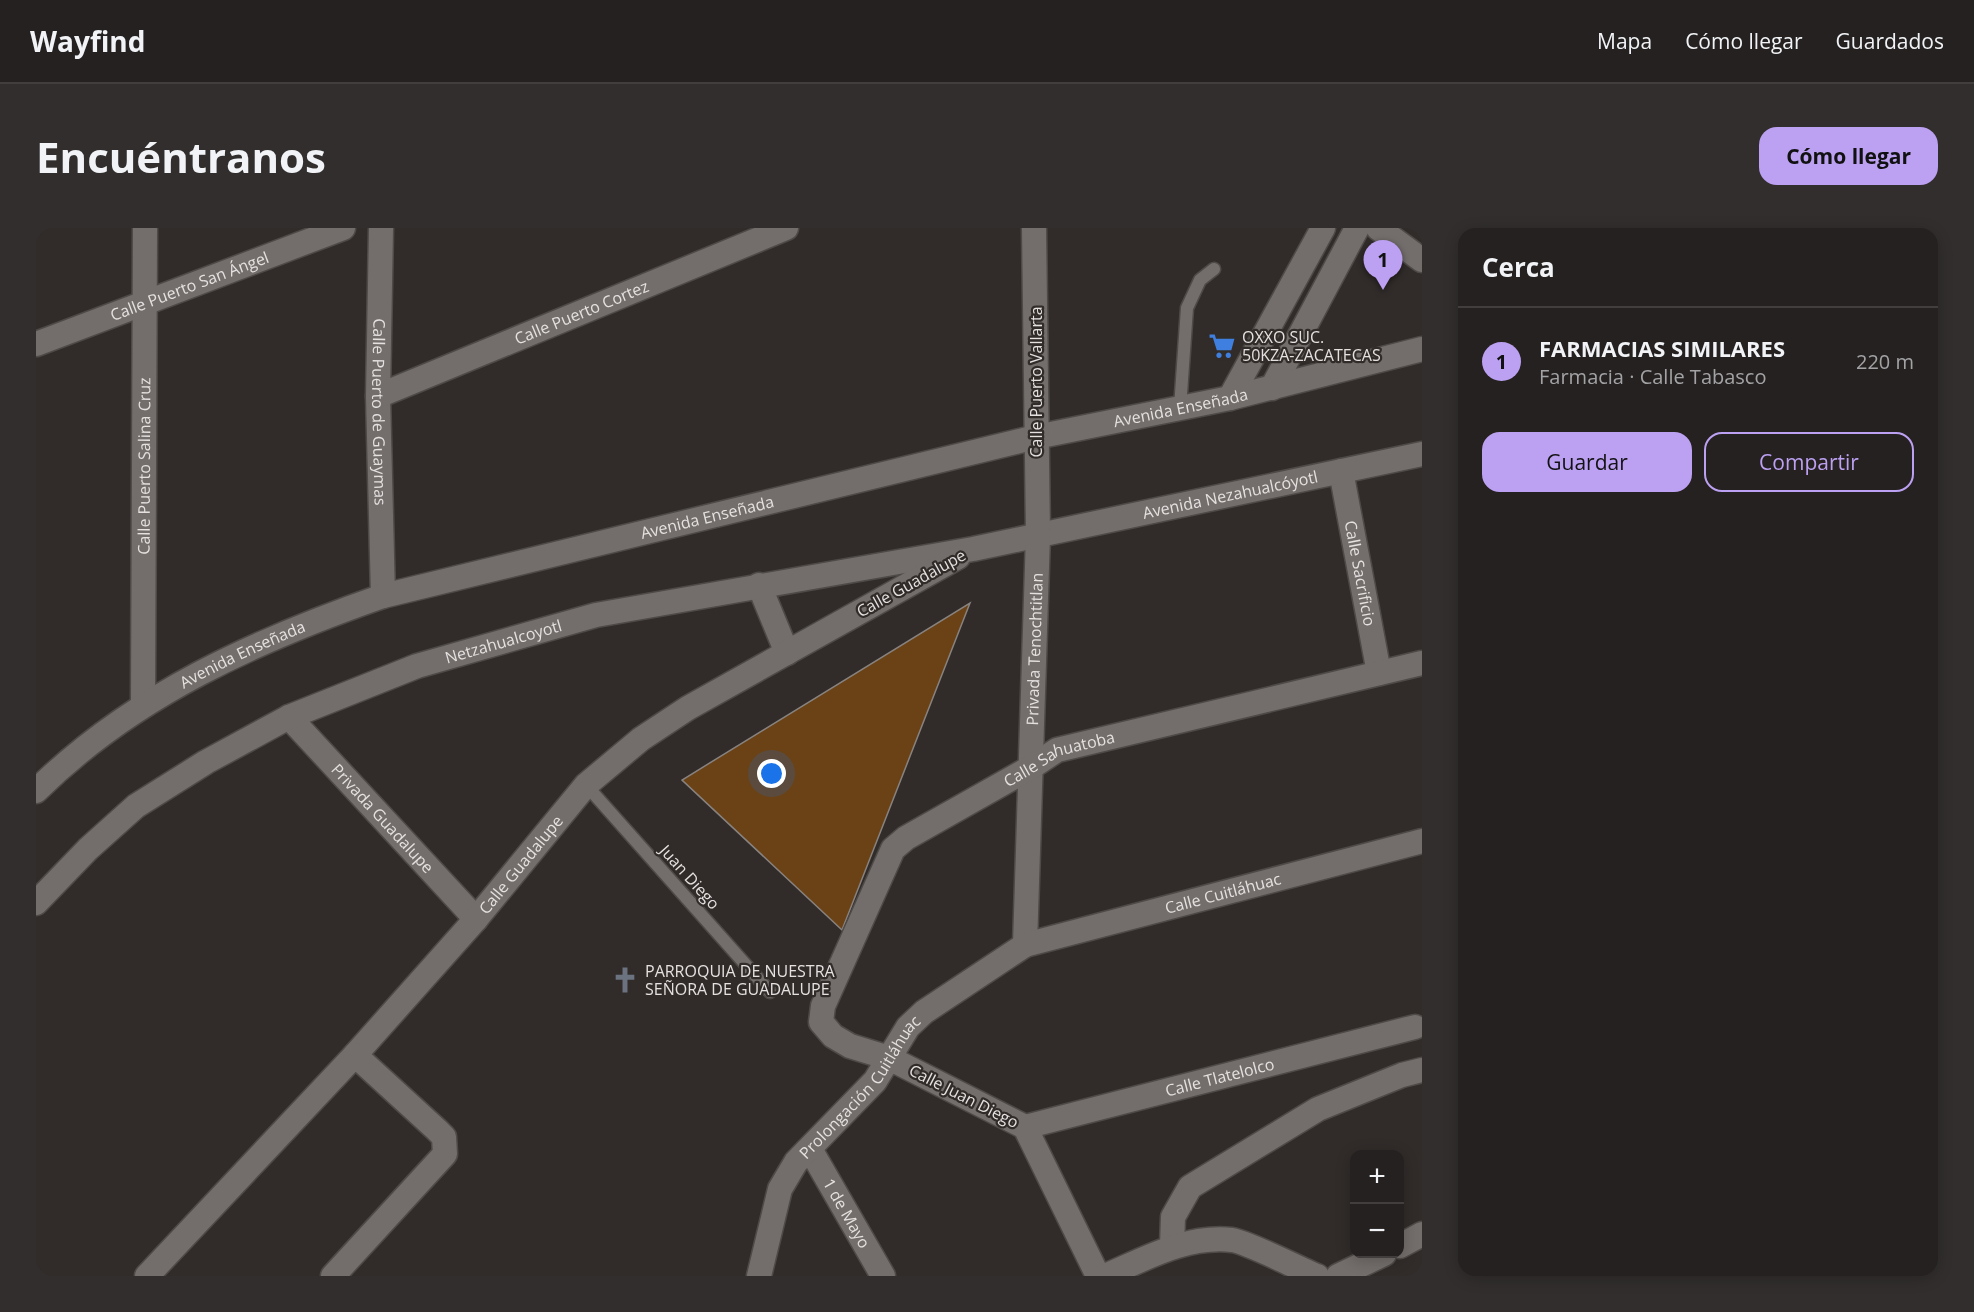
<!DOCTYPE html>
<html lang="es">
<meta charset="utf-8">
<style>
:root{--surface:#252120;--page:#312e2d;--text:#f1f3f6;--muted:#a3a3a5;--line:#423e3e;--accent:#bca0f2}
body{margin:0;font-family:"Open Sans",sans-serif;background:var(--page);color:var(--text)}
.controls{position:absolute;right:18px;bottom:18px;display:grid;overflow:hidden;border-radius:12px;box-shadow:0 3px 15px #0003}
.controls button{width:54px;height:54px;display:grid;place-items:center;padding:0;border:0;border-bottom:2px solid var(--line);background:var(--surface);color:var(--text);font:30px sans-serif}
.you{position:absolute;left:736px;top:546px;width:21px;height:21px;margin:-15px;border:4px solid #fff;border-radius:50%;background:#1a73e8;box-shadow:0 0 0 9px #1a73e833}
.badge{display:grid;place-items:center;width:39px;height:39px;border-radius:50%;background:var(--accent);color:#111;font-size:20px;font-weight:700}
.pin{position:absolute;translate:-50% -50px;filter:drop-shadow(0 2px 3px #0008)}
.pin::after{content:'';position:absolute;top:32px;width:21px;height:18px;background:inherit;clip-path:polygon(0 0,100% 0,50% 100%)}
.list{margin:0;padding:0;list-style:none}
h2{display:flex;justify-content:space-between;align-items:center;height:78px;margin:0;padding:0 24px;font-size:26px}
h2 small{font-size:20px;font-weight:400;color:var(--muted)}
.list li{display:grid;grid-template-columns:39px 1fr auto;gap:18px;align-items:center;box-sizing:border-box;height:108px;padding:0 24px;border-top:2px solid var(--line)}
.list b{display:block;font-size:22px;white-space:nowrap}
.list p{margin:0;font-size:20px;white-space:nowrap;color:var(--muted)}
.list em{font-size:20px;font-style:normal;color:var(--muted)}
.actions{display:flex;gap:12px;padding:18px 24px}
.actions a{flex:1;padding:14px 0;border:2px solid var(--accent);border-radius:18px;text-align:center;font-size:21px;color:var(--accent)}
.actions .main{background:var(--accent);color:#111}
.map{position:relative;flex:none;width:1386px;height:1048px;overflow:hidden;border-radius:18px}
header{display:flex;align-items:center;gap:36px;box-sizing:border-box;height:84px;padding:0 30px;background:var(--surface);border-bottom:2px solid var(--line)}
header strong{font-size:28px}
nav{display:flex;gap:33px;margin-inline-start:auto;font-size:21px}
.intro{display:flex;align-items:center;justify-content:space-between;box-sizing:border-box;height:144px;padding:0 36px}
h1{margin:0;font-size:42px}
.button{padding:15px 27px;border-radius:18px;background:var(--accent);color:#111;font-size:21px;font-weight:700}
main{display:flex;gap:36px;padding:0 36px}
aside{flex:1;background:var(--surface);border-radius:18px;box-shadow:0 3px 15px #0003}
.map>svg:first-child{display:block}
</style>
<header>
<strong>Wayfind</strong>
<nav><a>Mapa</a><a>Cómo llegar</a><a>Guardados</a></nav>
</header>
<div class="intro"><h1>Encuéntranos</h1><a class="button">Cómo llegar</a></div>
<main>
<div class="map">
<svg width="1386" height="1048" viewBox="0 0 1386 1048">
<rect width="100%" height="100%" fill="#312c2a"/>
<path fill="#6b4215" stroke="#888380" stroke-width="1.5" d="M934 375 806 702 646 552Z"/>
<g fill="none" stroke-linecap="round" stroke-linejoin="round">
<g stroke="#4e4a48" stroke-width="15">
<path id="service" d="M1144 180 1151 80 1164 52 1178 41
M550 557 734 764"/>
</g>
<g stroke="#4e4a48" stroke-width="27">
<g id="minor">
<path id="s1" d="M345 0 342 168 347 368"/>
<path d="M1342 0 1386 32"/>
<path id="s2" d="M0 116 307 0"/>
<path d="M1236 160 1321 0"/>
<path id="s3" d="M342 168 750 0"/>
<path d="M1194 170 1287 0"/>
<path id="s4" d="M1305 243 1343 445"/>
<path d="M723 357 751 425"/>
<path id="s5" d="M107 476 109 0"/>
<path id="s6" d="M253 489 440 691"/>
<path id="s7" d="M0 563C97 467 221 412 347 368L1000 209 1194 170 1386 121"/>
<path id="s8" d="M0 675 52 621 100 578 170 534 253 489 381 438 560 387 937 321 1386 226"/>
<path id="s9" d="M989 717 1002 307 998 0"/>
<path id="s10" d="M989 899 1379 799"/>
<path id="s11" d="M774 921 847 1048"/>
<path d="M1136 1018 1137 989 1154 959 1282 881 1366 847 1386 842"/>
<path d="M1364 1018 1386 1006"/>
<path id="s12" d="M111 1048 319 827 440 691 550 557 605 511 652 480 922 329"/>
<path d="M297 1048 409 926 408 909 401 902 319 827"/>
<path id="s13" d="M723 1048 744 961 760 934 839 853 872 799 888 784 989 717 1386 613"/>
<path id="s14" d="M1062 1048 989 899 853 830 814 818 797 808 785 794 787 778 857 621 870 610 994 540 1021 522 1386 435"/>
<path d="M1069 1048C1109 1031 1150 1007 1196 1012 1214 1015 1261 1040 1281 1048"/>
<path d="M1302 1048 1348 1026"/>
</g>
</g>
<use href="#service" stroke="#736e6b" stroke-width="12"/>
<use href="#minor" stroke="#736e6b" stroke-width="24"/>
</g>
<defs>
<g id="supermarket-bare" transform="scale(2.07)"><path d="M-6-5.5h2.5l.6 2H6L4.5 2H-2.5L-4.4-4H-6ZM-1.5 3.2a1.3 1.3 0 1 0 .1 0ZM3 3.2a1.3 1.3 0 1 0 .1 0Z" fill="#3f7fe0" stroke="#312c2a" stroke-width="2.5" paint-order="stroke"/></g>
<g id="church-bare" transform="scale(2.07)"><path d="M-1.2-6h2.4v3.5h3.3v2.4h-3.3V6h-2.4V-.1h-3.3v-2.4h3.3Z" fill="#6b7280" stroke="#312c2a" stroke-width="2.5" paint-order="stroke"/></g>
</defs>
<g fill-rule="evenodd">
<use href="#supermarket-bare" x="1186" y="118"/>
<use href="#church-bare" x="589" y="752"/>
</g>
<g text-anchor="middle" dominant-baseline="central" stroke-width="4.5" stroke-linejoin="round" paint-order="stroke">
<g font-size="16" fill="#e4e1e0" stroke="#312c2a">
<text stroke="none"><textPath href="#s2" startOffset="164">Calle Puerto San Ángel</textPath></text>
<text stroke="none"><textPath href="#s3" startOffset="220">Calle Puerto Cortez</textPath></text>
<text transform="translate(1000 154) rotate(-90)">Calle Puerto Vallarta</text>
<text stroke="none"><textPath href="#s7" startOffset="1221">Avenida Enseñada</textPath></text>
<text stroke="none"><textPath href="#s1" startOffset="184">Calle Puerto de Guaymas</textPath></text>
<text stroke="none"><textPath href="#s5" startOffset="238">Calle Puerto Salina Cruz</textPath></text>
<text stroke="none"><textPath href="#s8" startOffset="1286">Avenida Nezahualcóyotl</textPath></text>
<text stroke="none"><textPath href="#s7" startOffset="735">Avenida Enseñada</textPath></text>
<text stroke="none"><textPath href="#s4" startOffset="104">Calle Sacrificio</textPath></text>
<text transform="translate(875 355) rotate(-29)">Calle Guadalupe</text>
<text stroke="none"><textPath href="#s8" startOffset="544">Netzahualcoyotl</textPath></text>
<text stroke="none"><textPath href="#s9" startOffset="296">Privada Tenochtitlan</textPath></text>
<text stroke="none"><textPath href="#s7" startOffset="249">Avenida Enseñada</textPath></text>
<text stroke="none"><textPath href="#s14" startOffset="776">Calle Sahuatoba</textPath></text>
<text stroke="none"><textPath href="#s6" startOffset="138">Privada Guadalupe</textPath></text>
<text stroke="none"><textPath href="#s12" startOffset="556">Calle Guadalupe</textPath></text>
<text transform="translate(654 649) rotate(48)">Juan Diego</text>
<text stroke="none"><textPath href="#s13" startOffset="645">Calle Cuitláhuac</textPath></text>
<text stroke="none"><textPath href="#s10" startOffset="201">Calle Tlatelolco</textPath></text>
<text stroke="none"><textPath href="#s13" startOffset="220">Prolongación Cuitláhuac</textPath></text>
<text transform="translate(928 868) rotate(27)">Calle Juan Diego</text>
<text stroke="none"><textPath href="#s11" startOffset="74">1 de Mayo</textPath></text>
</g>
<g font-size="16" fill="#e4e1e0" stroke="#312c2a" text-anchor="start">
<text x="1206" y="109">OXXO SUC.<tspan x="1206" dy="18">50KZA-ZACATECAS</tspan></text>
<text x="609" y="743">PARROQUIA DE NUESTRA<tspan x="609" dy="18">SEÑORA DE GUADALUPE</tspan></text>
</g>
</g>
</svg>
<div class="controls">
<button>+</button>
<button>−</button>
</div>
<div class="you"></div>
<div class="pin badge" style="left:1347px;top:62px">1</div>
</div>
<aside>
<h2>Cerca<small></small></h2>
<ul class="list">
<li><span class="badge">1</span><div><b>FARMACIAS SIMILARES</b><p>Farmacia · Calle Tabasco</p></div><em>220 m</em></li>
</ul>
<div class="actions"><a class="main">Guardar</a><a>Compartir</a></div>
</aside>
</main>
